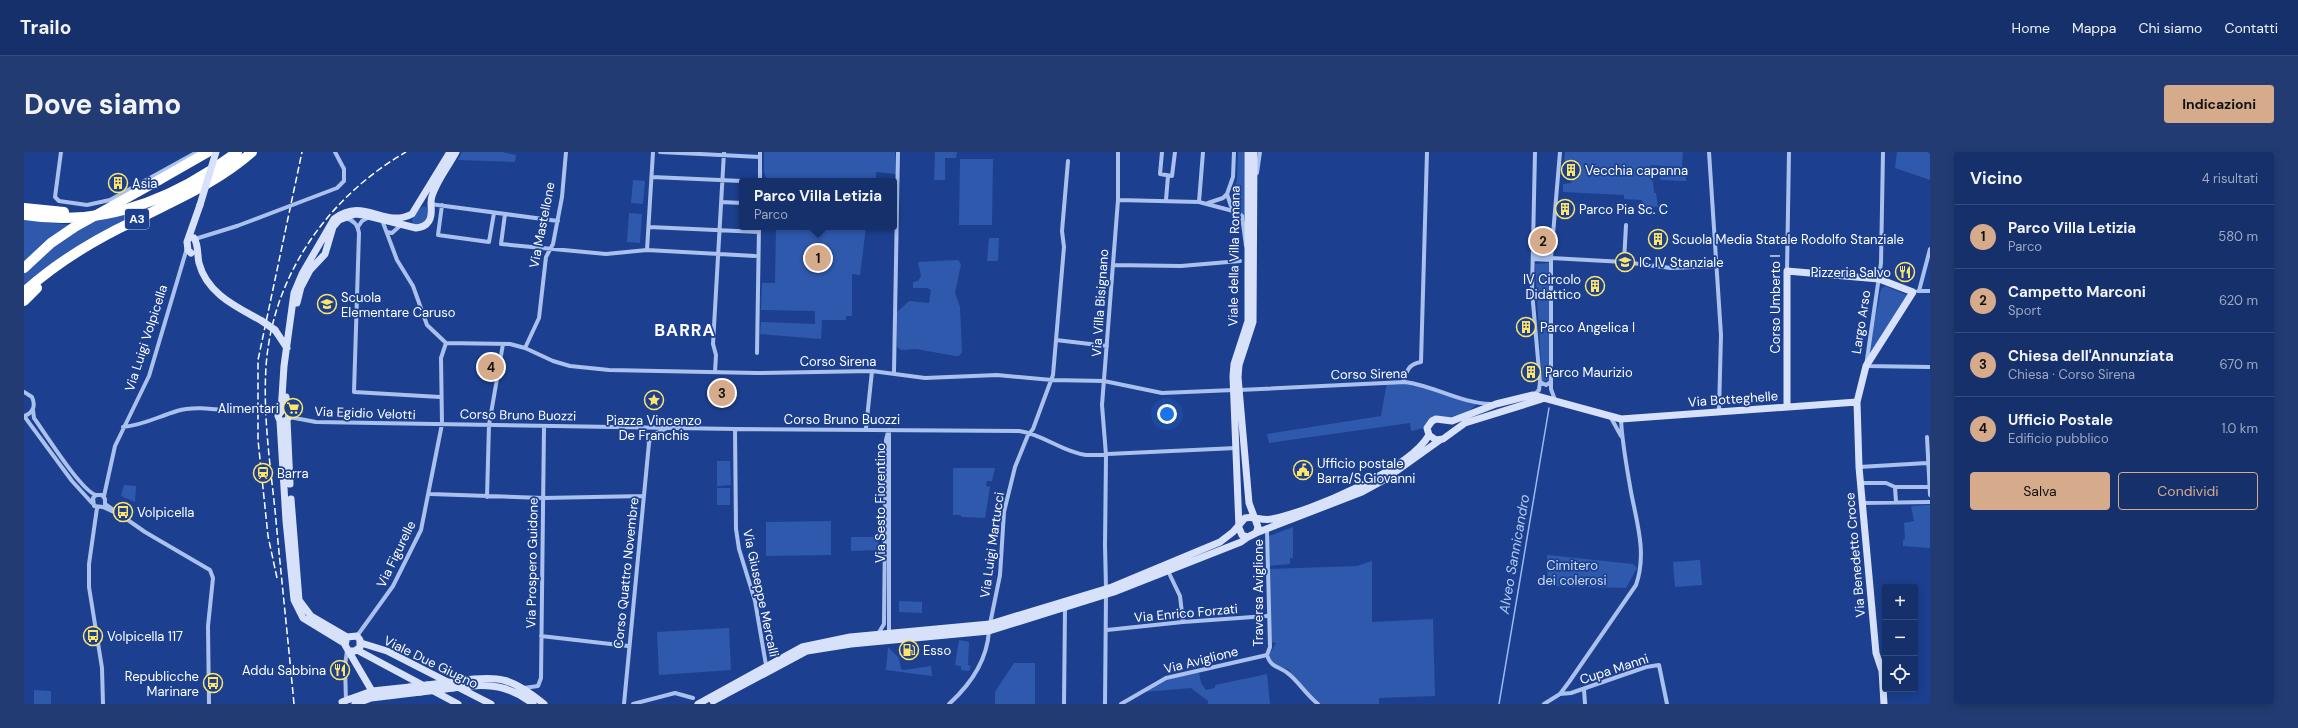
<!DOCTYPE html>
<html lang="it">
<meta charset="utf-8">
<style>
:root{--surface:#15306b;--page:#223c73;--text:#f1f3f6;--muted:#9da9c1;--line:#344b7e;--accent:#d6ab8b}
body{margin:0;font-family:"DM Sans",sans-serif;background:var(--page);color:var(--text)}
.controls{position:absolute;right:12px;bottom:12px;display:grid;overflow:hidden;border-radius:4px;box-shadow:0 2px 10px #0003}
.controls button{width:36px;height:36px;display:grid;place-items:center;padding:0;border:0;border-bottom:1px solid var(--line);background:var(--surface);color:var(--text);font:20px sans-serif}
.you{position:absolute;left:1143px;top:262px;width:14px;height:14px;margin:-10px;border:3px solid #fff;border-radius:50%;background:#1a73e8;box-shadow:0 0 0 6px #1a73e833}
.badge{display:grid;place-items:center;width:26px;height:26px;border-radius:50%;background:var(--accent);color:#111;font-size:13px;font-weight:700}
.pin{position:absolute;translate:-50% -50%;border:2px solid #fff;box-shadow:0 1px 4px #0006}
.popup{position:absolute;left:715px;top:26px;width:158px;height:52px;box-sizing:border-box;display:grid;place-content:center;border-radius:4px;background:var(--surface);filter:drop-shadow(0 1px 3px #0005);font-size:13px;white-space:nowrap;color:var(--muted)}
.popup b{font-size:15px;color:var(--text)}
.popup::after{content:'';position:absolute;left:50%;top:100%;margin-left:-8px;border:8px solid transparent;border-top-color:var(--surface)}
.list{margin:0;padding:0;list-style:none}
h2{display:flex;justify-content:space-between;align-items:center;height:52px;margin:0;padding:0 16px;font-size:17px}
h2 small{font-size:13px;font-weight:400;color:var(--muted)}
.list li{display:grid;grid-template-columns:26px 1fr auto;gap:12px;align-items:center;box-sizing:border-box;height:64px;padding:0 16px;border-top:1px solid var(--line)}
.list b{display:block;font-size:15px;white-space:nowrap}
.list p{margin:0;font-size:13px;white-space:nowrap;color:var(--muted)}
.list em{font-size:13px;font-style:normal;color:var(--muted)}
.actions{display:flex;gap:8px;padding:12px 16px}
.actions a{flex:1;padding:9px 0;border:1px solid var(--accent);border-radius:4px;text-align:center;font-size:14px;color:var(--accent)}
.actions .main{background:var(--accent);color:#111}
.icon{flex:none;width:22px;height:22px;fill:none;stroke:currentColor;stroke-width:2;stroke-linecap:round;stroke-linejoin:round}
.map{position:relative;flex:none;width:1906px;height:552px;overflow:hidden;border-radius:4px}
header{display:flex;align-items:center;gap:24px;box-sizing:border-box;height:56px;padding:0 20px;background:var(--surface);border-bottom:1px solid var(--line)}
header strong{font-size:19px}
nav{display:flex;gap:22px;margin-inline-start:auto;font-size:14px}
.intro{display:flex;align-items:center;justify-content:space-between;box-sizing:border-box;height:96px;padding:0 24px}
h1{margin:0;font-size:28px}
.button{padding:10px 18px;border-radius:4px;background:var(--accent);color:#111;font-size:14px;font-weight:700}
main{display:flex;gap:24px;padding:0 24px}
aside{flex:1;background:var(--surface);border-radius:4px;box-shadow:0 2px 10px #0003}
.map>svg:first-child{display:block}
</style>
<header>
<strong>Trailo</strong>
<nav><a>Home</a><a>Mappa</a><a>Chi siamo</a><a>Contatti</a></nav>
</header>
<div class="intro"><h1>Dove siamo</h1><a class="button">Indicazioni</a></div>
<main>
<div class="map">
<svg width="1906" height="552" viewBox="0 0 1906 552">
<rect width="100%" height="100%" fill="#1c408f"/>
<path fill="#2f59ad" d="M438 0H478L492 3 491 10 434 8Z
M740 0H871L872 22 852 20V29H743L740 20Z
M911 0H933L932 6H921V28H910Z
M1214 0H1220L1221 67C1218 59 1211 56 1207 48L1213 28Z
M1541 0H1659L1658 15 1627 13 1628 29H1629L1630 41H1632L1634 55 1619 54 1618 48 1600 47V43L1539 40V32L1547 31 1552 21V14L1540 13Z
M1873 0H1906V28L1871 16Z
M936 7H969L968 73H935Z
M1637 15 1663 16 1662 29 1636 28Z
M609 28 621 29 619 52 607 51Z
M401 54 403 56 404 65 400 72 390 73 388 69C390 63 395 55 401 54Z
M113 58 116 63 0 136V120L10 110 63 70Z
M605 61 618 62 616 91 603 90Z
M0 68 48 73 0 112Z
M752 75H842L836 123 828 122V164H822V168H798L797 187 736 182 737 170 791 172V159L737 158 738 131H751Z
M1514 76 1526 77 1525 100H1513Z
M965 86H975L974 109H963Z
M934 108 937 112 931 141 936 155 938 200 935 204H931L892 197 877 198 873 195V160L885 149 905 151 907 138 903 136H889V130L894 129 897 124 894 110Z
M1525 111 1526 228 1518 229 1511 112Z
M1861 134 1883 143 1847 200 1845 199 1857 137Z
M1363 230 1392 232 1454 251C1442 264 1427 267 1410 271L1407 274 1387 279 1386 271 1245 291 1243 282 1357 264Z
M693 309H706L707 333 693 334Z
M929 316H971L968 329H963L962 334 966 335 961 366 938 365 936 363H929Z
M100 333 112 334 111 350 97 344Z
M693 336H706V353H693Z
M1906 353V396L1879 394V388L1881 387 1880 371 1890 369 1887 354Z
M807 369V403L742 404V370Z
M1269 375V406H1266V412L1244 414 1245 384Z
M827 385H854V398L827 399Z
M1523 403 1609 412 1613 416 1602 436 1524 434Z
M1676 408 1678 433 1651 435 1649 410Z
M1348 409V470L1409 467 1411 544 1355 546V552H1297L1276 533 1264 517C1256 516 1248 511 1245 503L1252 491 1246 490V417L1333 414Z
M875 449 898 450V461L875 460Z
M705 476 707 518 635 523 633 480Z
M935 488 945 490 944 513 947 514 945 519 937 518V514L931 513Z
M864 495 875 506 877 517 880 518 907 514 908 524 862 518Z
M990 511H1011V552H971V540Z
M1171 521H1175L1177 531 1182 538 1191 536V533L1243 522 1246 552H1184V549L1167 536 1119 540 1145 527Z
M10 538 27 539V552H10Z"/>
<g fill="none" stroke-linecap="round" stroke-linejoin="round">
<path stroke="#9dbaf0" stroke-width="1.5" d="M1475 552 1525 256"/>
<path stroke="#aac1ee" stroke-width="4" d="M37 0 31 45 35 49 63 53 86 48 173 0
M311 0 320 17
M636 0 736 5
M1138 0 1136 22 1148 24 1151 0
M1210 0 1209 25 1203 42 1207 54 1218 64 1222 94
M1685 0 1697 183 1695 259
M1859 0 1857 111 1842 214 1906 215
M1230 22 1233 21 1236 0
M628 25 718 29
M736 29V0
M1094 48 1175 50 1213 60
M1142 48 1144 24
M697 50 718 51
M1175 50 1179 0
M1184 51 1199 46 1203 42
M406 52 534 69
M418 53 414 83 465 90 470 61
M481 62 477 92 582 102 623 98 731 104
M321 66C330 68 334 73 335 81L330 240 416 245
M358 68 373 108 389 134 403 173 422 191
M334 75 338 69 345 65
M625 75 735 80
M363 80 368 81 377 73
M171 87 213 74
M623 98 629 0
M1509 103 1527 104
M1527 106 1600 110 1647 116 1693 114
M1509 107 1527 108
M1600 110 1602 73
M1089 113 1157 114 1216 109
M1763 119 1765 0
M1894 139H1906
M1895 139 1906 97
M1032 188 1083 194
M422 191 486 192 501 196 529 209 546 214 585 218 733 221 848 219 901 226 973 223 1028 228 1080 229 1138 241 1210 238
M501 196 515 166 522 105 529 92 538 45 542 0
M733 201 735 75
M691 220 692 203 689 192 700 0
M870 220 874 0
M1379 230C1383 218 1385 212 1397 210L1403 0
M1516 230 1522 233 1527 230
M1215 238 1381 230C1411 234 1436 251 1467 252
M0 240 8 245C12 254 9 261 0 264
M1510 243 1515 238 1516 230 1508 139 1511 0
M1531 248 1527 237V106L1536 0
M9 258 10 266C21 281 57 339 72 343
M0 264 48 329 68 351
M1586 264 1597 284
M265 265 292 270 711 277 995 279C1019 282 1038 300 1062 303L1212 296
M99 275C120 273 133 265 153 259 169 254 189 257 206 259
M842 276 848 219
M711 277 712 377 715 397 731 449 742 513
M1903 285 1906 343
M625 290 631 282 643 276
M1835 315 1903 311
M1836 331H1862L1871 335H1904
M1871 335 1872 350
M406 342 519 346 620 344
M80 344 91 294 125 224 163 96
M463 345 465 273 479 192
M1838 351 1906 350
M81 352 121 380 186 418 189 426 184 474 185 552
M79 355 70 354 69 346 72 343H78L81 347V352
M79 355 92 361
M73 356 65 412V435L78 516 79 552
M1243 379 1246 495 1243 503
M1144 419 1156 444 1159 470
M1082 437 1081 393 1082 303 1078 253 1094 48V0
M966 472 976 423 980 360 991 315 1004 283 1009 277 1029 223 1040 95 1038 79 1044 9
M1083 478 1159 470 1243 464
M854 482 860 472 862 288 864 280
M865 482V278
M333 484 369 434 397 378 418 272 417 206 422 191
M517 484 604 494
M1243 503C1247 517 1257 514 1266 523 1276 532 1283 543 1294 552
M500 536 514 534 517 526 520 274
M1560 537 1561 552
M1536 542 1547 541 1622 515 1635 513 1643 552
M322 549 321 514 323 498
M600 552 625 291 622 282 613 275
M609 552 651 541 669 546
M925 552C946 533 963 509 965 479
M1040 552 1041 456
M1081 552 1082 442
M1097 552 1142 526 1243 503
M1520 552 1536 542 1545 530 1612 433C1623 402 1613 371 1607 340 1603 316 1598 291 1597 267"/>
<path stroke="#d7e2fa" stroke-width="7" d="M1224 0V169L1210 212 1209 224 1215 376 1218 383 1224 385 1232 381 1234 375 1225 351 1214 225 1215 213 1229 170 1230 0
M170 86C175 94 173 103 175 111 183 142 213 155 238 169
M167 101 164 98 163 90 176 53
M273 151 277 135 286 118 301 102 309 75 315 68 331 62 340 63 392 76C398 75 402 74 405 69 410 61 405 52 408 44 413 28 424 15 432 0
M251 178 263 196
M1518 247 1441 271 1419 287 1412 288 1405 283 1403 276 1408 269 1412 267 1428 269 1472 252 1509 243 1597 267 1833 250
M1763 255V119L1855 127 1889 140 1842 214 1833 250 1835 315 1852 501 1858 519 1860 552
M263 268 266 332
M256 269H262L265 265 262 245
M267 347 275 448 287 464 323 485
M1232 381 1338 340 1360 328 1416 288
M320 491 279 466 270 448 262 369 256 269 254 264 257 260 260 214 270 141 278 122 310 67C340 44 360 77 388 62L426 0
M337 491 363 499 467 552
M333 498 434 552
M325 499H331L336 495V488L333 484 323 485 321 493 348 539
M435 529C476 523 488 526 520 552
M403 533 419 531
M446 534C471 532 489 536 509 552
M414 538 429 536
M326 547 348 539 386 535
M689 549 783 499 827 492 965 479 1090 440 1217 390 1224 385
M331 552 347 546 397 540
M674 552 778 495 826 485 966 472 1088 435 1196 390 1209 380 1221 366C1230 364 1238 369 1248 367 1287 359 1385 318 1405 283"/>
<path stroke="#fff" stroke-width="10" d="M135 28 184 0
M0 56 40 60
M0 63C80 76 151 47 213 0
M0 116 27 91 49 76
M0 140C32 111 72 87 110 69 151 48 193 31 228 0
M0 149 13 136"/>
<path stroke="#fff" stroke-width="1.5" stroke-dasharray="7 3" stroke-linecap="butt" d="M253 426 244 384 234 288V208L278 0
M270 552C264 487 257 423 251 358 246 311 239 263 242 215 248 124 304 45 382 0"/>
<path stroke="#aac1ee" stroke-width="4" d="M213 74 313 36 320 29V17"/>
<path stroke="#d7e2fa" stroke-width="7" d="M176 53 192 0
M238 169 251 178
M419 531 435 529
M386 535 403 533
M429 536 446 534
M397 540 414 538
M318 550 326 547"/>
<path stroke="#fff" stroke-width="10" d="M49 76 135 28"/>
</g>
<defs>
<g id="building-ring" transform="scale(1)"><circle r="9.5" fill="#1c408f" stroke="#fee568" stroke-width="1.5"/><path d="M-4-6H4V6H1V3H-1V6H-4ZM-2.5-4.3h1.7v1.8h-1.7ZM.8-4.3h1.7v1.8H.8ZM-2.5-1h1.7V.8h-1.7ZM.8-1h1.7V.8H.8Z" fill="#fee568"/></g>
<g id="school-ring" transform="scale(1)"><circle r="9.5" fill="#1c408f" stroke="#fee568" stroke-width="1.5"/><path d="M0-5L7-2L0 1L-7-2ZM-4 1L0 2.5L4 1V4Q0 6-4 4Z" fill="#fee568"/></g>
<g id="restaurant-ring" transform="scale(1)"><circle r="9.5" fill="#1c408f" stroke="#fee568" stroke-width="1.5"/><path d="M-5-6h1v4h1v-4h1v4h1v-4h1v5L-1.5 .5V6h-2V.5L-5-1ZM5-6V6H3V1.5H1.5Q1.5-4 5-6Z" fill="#fee568"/></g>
<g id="sight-ring" transform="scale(1)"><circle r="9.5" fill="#1c408f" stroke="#fee568" stroke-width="1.5"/><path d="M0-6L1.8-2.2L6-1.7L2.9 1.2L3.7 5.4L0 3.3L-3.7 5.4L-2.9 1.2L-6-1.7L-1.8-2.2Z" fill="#fee568"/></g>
<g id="supermarket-ring" transform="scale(1)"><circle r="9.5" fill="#1c408f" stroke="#fee568" stroke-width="1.5"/><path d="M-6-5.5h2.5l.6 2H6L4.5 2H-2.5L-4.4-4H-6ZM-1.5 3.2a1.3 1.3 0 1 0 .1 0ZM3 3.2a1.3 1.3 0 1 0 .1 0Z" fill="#fee568"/></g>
<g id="civic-ring" transform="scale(1)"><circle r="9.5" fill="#1c408f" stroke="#fee568" stroke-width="1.5"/><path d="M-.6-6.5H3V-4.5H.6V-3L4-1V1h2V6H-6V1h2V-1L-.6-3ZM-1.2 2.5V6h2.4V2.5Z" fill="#fee568"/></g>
<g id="station-ring" transform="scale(1)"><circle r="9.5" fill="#1c408f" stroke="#fee568" stroke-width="1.5"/><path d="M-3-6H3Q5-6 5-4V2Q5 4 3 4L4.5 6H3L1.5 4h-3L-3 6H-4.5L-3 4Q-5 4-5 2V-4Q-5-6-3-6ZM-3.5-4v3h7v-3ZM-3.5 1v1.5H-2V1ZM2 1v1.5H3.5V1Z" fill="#fee568"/></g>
<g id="bus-ring" transform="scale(1)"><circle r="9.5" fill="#1c408f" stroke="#fee568" stroke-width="1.5"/><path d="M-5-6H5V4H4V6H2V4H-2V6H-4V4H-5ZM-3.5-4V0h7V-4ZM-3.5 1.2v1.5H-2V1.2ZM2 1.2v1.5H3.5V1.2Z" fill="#fee568"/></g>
<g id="fuel-ring" transform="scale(1)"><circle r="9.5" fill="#1c408f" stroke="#fee568" stroke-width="1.5"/><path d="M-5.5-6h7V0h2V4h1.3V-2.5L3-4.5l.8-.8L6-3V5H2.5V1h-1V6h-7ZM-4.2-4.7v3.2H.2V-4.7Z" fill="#fee568"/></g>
</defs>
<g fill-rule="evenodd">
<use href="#building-ring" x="1547" y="18"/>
<use href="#building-ring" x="94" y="31"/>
<use href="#building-ring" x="1541" y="57"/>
<use href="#building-ring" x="1634" y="87"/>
<use href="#school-ring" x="1601" y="110"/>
<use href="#restaurant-ring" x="1881" y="120"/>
<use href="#building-ring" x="1571" y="134"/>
<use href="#school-ring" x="303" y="152"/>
<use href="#building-ring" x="1502" y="175"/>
<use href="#building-ring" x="1507" y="220"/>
<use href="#sight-ring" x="630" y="248"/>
<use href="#supermarket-ring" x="269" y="256"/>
<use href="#civic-ring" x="1279" y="318"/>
<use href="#station-ring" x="239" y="321"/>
<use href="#bus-ring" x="99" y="360"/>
<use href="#bus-ring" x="69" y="484"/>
<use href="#fuel-ring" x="885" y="498"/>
<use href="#restaurant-ring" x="316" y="518"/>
<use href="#bus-ring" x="189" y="531"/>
</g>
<g text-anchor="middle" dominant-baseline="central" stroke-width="3.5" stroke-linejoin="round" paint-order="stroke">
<rect fill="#1c408f" stroke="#bbc6dd" stroke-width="1" x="101" y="57" width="24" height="20" rx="3"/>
<g font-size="12" font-weight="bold" fill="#fff">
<text x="113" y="67">A3</text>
</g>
<g font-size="13" fill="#fff" stroke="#1c408f" text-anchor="start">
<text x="1561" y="18">Vecchia capanna</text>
<text x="108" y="31">Asia</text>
<text x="1555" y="57">Parco Pia Sc. C</text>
<text x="1648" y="87">Scuola Media Statale Rodolfo Stanziale</text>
<text x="1615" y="110">IC IV Stanziale</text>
<text x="1867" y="120" text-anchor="end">Pizzeria Salvo</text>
<text x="1557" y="127" text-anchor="end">IV Circolo<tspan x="1557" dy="15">Didattico</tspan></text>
<text x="317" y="145">Scuola<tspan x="317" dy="15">Elementare Caruso</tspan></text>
<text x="1516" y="175">Parco Angelica I</text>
<text x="1521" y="220">Parco Maurizio</text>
<text x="255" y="256" text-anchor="end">Alimentari</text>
<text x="630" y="268" text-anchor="middle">Piazza Vincenzo<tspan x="630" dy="15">De Franchis</tspan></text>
<text x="1293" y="311">Ufficio postale<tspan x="1293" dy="15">Barra/S.Giovanni</tspan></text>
<text x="253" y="321">Barra</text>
<text x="113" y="360">Volpicella</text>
<text x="83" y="484">Volpicella 117</text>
<text x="899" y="498">Esso</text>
<text x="302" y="518" text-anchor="end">Addu Sabbina</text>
<text x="175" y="524" text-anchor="end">Republicche<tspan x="175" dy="15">Marinare</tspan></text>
</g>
<g font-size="13" fill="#fff" stroke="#1c408f">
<text transform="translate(518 73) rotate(-79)">Via Mastellone</text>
<text transform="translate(1210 104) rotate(-89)">Viale della Villa Romana</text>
<text transform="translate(1076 151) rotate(-86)">Via Villa Bisignano</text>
<text transform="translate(1751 152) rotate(-90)">Corso Umberto I</text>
<text transform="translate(1837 170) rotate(-81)">Largo Arso</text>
<text transform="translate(122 186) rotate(-72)">Via Luigi Volpicella</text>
<text x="814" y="209">Corso Sirena</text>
<text transform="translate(1345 222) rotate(-1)">Corso Sirena</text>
<text transform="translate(1709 247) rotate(-4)">Via Botteghelle</text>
<text transform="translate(341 261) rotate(2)">Via Egidio Velotti</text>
<text transform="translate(494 263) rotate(1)">Corso Bruno Buozzi</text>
<text x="818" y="267">Corso Bruno Buozzi</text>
<text transform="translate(856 351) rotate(-90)">Via Sesto Fiorentino</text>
<text transform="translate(968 393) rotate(-82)">Via Luigi Martucci</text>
<text transform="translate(372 402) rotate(-64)">Via Figurelle</text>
<text transform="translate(1831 403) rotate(-95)">Via Benedetto Croce</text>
<text transform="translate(508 411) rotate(-89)">Via Prospero Guidone</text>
<text transform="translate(602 421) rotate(-84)">Corso Quattro Novembre</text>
<text transform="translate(737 441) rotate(78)">Via Giuseppe Mercalli</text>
<text transform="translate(1234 441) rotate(-90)">Traversa Aviglione</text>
<text transform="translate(1162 461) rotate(-5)">Via Enrico Forzati</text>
<text transform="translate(1177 508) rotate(-14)">Via Aviglione</text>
<text transform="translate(407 510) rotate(26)">Viale Due Giugno</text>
<text transform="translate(1590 517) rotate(-18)">Cupa Manni</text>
</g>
<g font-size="13" fill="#d0defa" stroke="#1c408f">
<text x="1548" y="413">Cimitero<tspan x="1548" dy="15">dei colerosi</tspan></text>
</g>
<g font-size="14" font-style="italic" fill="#b6cbf5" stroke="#1c408f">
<text transform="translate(1490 402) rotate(-80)">Alveo Sannicandro</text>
</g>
<g font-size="17" font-weight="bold" letter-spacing="1" fill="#fff" stroke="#1c408f">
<text x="661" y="178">BARRA</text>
</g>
</g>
</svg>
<div class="controls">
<button>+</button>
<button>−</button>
<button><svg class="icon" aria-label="locate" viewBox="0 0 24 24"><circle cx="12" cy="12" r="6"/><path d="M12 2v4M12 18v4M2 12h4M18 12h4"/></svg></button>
</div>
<div class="you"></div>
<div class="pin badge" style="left:794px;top:106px">1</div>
<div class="popup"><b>Parco Villa Letizia</b>Parco</div>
<div class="pin badge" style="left:1519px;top:89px">2</div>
<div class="pin badge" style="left:698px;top:241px">3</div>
<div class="pin badge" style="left:467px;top:215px">4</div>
</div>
<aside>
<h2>Vicino<small>4 risultati</small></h2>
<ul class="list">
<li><span class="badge">1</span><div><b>Parco Villa Letizia</b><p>Parco</p></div><em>580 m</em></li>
<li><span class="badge">2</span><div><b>Campetto Marconi</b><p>Sport</p></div><em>620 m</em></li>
<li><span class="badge">3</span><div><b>Chiesa dell'Annunziata</b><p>Chiesa · Corso Sirena</p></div><em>670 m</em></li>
<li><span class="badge">4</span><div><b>Ufficio Postale</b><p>Edificio pubblico</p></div><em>1.0 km</em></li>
</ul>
<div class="actions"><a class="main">Salva</a><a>Condividi</a></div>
</aside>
</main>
